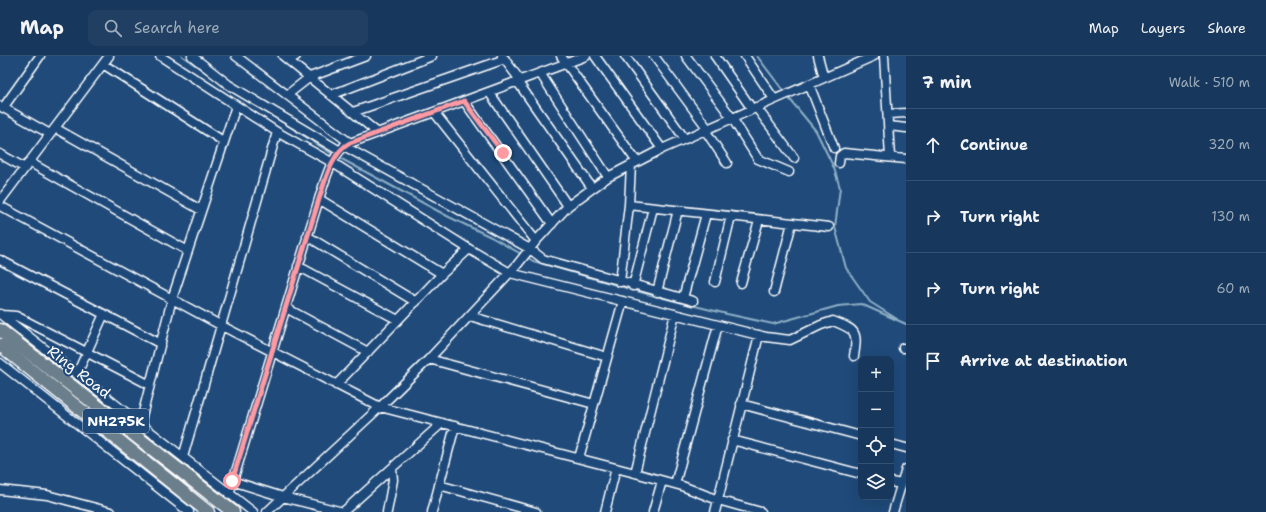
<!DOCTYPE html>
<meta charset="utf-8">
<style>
:root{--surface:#17385c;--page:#203f62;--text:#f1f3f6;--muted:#9eacbb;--line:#365272}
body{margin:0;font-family:"Shantell Sans",sans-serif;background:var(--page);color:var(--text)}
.controls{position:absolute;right:12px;bottom:12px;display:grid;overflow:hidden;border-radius:8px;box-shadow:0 4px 16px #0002}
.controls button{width:36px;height:36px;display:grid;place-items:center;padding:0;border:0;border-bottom:1px solid var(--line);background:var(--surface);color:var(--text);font:20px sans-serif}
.stop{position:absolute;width:12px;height:12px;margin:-9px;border:3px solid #ff9aa2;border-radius:50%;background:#fff}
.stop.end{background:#ff9aa2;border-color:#fff;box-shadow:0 1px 4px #0008}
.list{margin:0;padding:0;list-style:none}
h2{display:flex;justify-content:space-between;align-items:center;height:52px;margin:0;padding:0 16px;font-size:17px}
h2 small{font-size:13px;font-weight:400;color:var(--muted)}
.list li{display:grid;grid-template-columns:26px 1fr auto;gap:12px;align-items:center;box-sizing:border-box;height:72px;padding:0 16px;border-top:1px solid var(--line)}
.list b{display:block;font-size:15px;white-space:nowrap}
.list em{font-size:13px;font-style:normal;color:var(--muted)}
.icon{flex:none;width:22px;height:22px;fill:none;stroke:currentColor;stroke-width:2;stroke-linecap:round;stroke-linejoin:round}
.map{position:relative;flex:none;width:906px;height:456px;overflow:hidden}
header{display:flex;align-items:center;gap:24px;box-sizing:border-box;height:56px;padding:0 20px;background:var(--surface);border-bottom:1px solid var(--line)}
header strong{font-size:19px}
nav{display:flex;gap:22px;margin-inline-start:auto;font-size:14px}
.search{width:280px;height:36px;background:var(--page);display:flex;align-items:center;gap:10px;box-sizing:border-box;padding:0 14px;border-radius:8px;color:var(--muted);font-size:15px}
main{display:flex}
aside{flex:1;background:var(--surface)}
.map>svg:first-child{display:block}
</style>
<header>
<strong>Map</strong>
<div class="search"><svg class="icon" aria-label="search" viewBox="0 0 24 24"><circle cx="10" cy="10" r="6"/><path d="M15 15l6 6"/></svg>Search here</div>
<nav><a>Map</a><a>Layers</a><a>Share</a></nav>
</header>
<main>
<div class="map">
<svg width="906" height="456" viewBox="0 0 906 456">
<rect width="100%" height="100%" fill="#1f4a7a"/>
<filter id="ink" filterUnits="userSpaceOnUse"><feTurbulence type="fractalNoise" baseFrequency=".025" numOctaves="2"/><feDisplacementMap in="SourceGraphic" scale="8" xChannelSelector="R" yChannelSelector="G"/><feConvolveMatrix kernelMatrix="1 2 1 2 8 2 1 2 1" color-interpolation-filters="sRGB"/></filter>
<g filter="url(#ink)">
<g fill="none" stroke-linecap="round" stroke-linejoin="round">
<path stroke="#8eafc5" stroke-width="2" d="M182 0 208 18
M757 0 785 37
M788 41 816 75 834 112 840 132 835 171 846 212 870 246 897 263
M257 50 334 99
M338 101 449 161 491 181 523 199
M527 201 533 205 647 238 727 258 773 268 838 250 861 248 906 268"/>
<g stroke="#fff" stroke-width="11">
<path id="minor" d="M160 0 277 76 333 107 469 193 510 217 766 281 790 284 821 269 833 265C856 274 858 275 854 300
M192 0 229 29 340 95
M236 0 350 87
M283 0 378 77
M502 0 520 24
M561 0 637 106
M595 0 662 93
M625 0 685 83
M654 0 708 73
M686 0 732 62 758 103 789 116
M715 0 752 53
M745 0 774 43
M818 0 824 22
M884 0 890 101
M289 4 296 0
M103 8 223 85
M540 17 608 121
M517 25 592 132
M809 28 834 92
M489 36 568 150
M287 39 310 21 366 0
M331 39 432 0
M464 45 552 168
M0 50 50 78
M756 51 794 102
M3 52 40 0
M353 56 505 3
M434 56 536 185
M888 58 906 57
M889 70 906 72
M55 72 201 154
M705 74 727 107
M344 90 530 193 543 203 693 245
M0 98 25 112
M29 106 188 195
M839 107 840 100 844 97 906 103
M319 143 442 218
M0 145 109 0
M629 149 829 171
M0 150 222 270 380 351 635 417 682 430 718 444 761 456
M307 180 416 246
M0 204 161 288
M298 210 398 264
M620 226 629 149 631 109
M715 226 731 160
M741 227 759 164
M633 230 653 152
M657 236 678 154
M774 236 792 167
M683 242 706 158
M286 252 368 296
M0 258 253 456
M2 259 16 260 24 264 150 329
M470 260 607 301
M903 292H906
M429 303 594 348
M0 307 189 456
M77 318 104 258
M336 329 442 218 469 193
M741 348 861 380
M140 368 172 243 236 50
M732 384 861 418
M891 388 906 392
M183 401 277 76
M579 402 623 245
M635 417 675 258
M232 425 283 441 343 456
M891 426 901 428
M675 428 718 269
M439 429 536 456
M0 434 47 439 111 456
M229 438 319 143C325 125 332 95 350 87L586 0
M267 456 380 351 429 303 517 209 536 185 568 150 608 121 662 93 874 0
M343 456 442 367
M387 456 393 424 392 413
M432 456 455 370
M605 456 616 412
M653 456 662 425
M715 456 759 279
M893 456 906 413"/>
</g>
<g stroke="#fff" stroke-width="15">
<path id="highway" d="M0 274 233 456
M0 289 208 456"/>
</g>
<use href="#minor" stroke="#1f4a7a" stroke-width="8"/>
<use href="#highway" stroke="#6b7e8b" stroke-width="12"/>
</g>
</g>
<g fill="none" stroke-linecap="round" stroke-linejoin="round" filter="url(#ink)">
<path stroke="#ff9aa2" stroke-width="5" d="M232 425 319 143C325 125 332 96 350 87L464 45 503 97"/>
</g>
<g text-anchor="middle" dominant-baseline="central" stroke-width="4" stroke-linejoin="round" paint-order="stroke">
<rect fill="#1f4a7a" stroke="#bcc9d7" stroke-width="1" x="83" y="353" width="66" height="24" rx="3"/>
<g font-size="14" font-weight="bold" fill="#fff">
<text x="116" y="365">NH275K</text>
</g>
<g font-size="15" fill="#fff" stroke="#1f4a7a">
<text transform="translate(79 316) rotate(38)">Ring Road</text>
</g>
</g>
</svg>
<div class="controls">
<button>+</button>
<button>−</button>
<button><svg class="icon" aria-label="locate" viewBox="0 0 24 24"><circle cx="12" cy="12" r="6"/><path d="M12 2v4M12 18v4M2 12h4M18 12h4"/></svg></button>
<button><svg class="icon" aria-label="layers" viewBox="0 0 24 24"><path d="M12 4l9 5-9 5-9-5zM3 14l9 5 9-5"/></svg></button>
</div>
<div class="stop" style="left:232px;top:425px"></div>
<div class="stop end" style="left:503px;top:97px"></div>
</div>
<aside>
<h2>7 min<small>Walk · 510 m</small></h2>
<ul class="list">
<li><svg class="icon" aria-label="ahead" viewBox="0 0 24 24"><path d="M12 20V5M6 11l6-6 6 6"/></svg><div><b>Continue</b></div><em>320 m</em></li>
<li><svg class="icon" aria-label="right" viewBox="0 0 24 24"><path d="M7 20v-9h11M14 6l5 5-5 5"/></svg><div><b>Turn right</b></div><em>130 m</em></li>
<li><svg class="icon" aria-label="right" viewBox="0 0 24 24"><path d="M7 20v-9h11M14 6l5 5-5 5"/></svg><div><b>Turn right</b></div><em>60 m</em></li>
<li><svg class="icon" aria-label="arrive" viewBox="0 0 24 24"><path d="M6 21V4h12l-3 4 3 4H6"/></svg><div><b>Arrive at destination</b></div></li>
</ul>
</aside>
</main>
